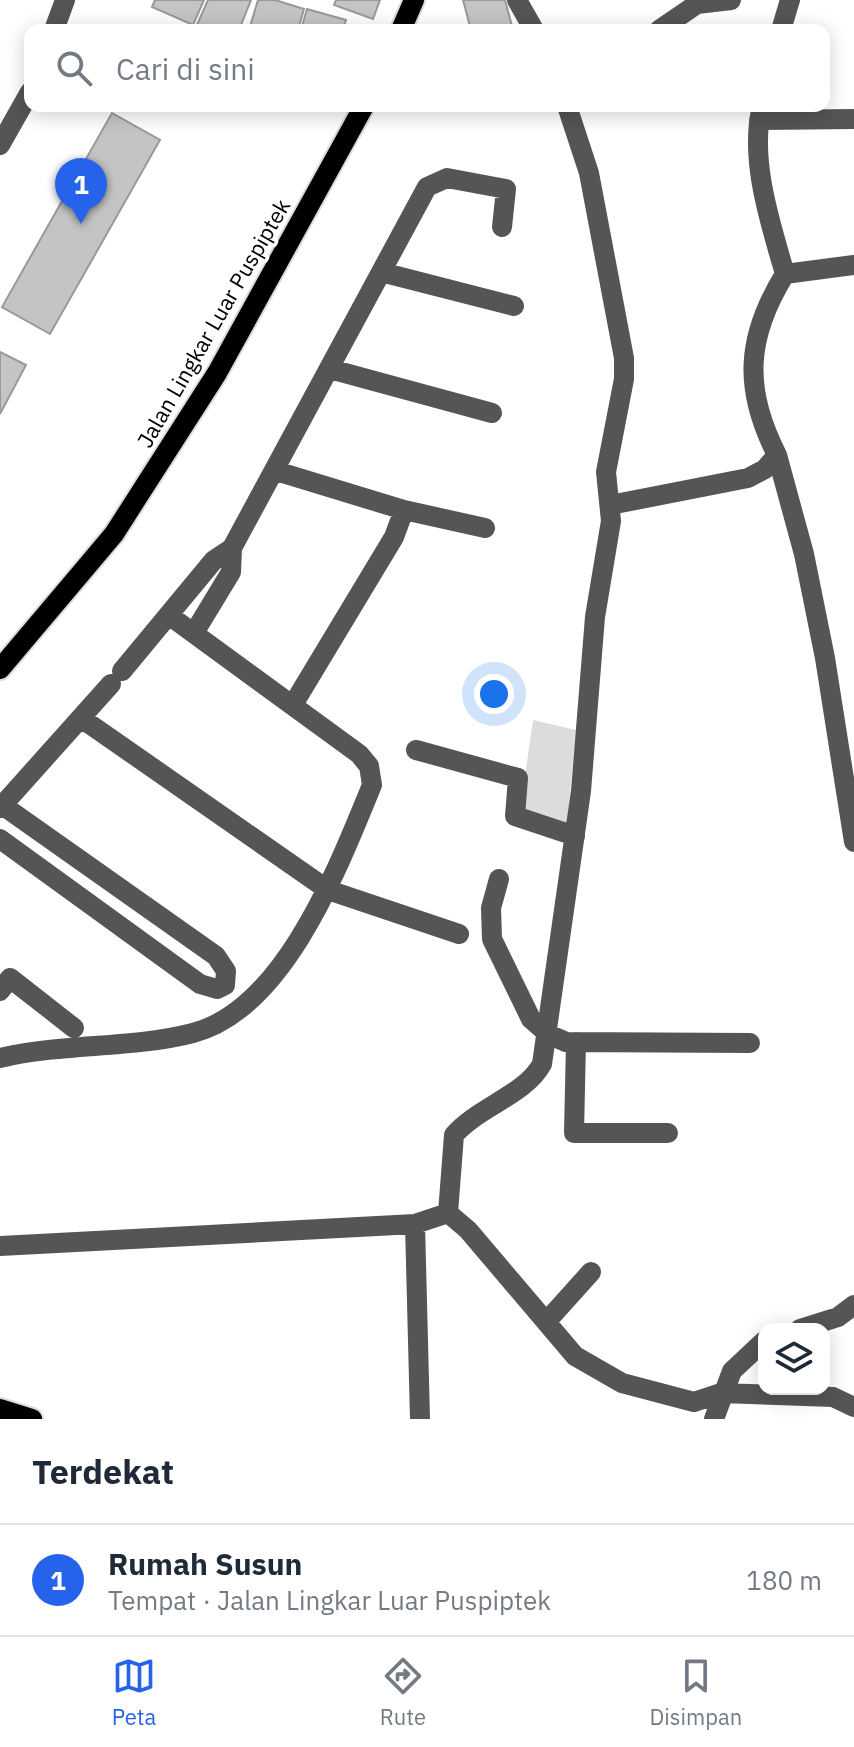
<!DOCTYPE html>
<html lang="id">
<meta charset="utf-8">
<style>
:root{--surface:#fff;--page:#f6f6f7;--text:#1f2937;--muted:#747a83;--line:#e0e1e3;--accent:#2563eb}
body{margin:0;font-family:"IBM Plex Sans",sans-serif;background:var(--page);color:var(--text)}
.controls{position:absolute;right:24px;bottom:24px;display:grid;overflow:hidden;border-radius:16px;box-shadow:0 4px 20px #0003}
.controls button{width:72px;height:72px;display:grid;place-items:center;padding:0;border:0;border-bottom:2px solid var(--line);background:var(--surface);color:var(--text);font:40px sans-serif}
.you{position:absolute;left:494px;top:694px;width:28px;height:28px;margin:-20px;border:6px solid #fff;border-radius:50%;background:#1a73e8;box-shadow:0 0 0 12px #1a73e833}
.badge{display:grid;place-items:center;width:52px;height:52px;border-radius:50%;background:var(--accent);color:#fff;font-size:26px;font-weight:700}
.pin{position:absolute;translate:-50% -66px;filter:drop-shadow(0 2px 4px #0008)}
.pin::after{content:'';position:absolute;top:42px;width:28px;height:24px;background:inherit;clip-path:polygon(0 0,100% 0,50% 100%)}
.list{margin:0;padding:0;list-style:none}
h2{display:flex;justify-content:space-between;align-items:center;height:104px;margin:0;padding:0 32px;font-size:34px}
h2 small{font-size:26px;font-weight:400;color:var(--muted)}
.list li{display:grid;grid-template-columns:52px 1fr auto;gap:24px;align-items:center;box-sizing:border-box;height:112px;padding:0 32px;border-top:2px solid var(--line)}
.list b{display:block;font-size:30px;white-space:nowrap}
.list p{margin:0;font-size:26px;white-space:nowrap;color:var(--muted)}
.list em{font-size:26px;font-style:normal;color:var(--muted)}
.icon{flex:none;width:44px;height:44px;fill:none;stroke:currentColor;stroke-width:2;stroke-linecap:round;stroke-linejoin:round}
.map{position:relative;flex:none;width:854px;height:1419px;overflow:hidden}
.search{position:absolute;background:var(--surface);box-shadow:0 4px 20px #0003;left:24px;right:24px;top:24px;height:88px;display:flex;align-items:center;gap:20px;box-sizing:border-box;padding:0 28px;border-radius:16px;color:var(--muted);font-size:30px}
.sheet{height:216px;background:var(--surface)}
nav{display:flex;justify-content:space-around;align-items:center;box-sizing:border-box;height:112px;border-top:2px solid var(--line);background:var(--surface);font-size:22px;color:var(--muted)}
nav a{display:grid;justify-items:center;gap:4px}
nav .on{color:var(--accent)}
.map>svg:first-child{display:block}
</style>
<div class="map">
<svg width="854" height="1419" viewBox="0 0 854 1419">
<rect width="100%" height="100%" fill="#fff"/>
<path fill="#dcdcdc" d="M533 720 576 730 567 825 520 811Z"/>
<path fill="#c4c4c4" stroke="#999" stroke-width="2" d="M155 0H204L193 25 152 7Z
M208 0H251L239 30H203L196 27Z
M258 0H275L304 9 298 30H249Z
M336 0H380L373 19 334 5Z
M463 0H505L513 30H471Z
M307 9 346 20 343 30H301Z
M112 113 160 140 50 334 2 307Z
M0 352 26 365 0 414Z"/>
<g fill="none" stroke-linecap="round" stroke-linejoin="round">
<g stroke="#dbdbdb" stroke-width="24">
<path id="major" d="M401 30 414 0
M0 669 114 534 217 373 364 106
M0 1409 32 1419"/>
</g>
<path stroke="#555" stroke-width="20" d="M517 0 534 30
M54 30 65 0
M659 30 697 4 731 0
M781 30 790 0
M759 120 854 119
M0 145 30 92
M381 272 514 306
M785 274 854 265
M330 369 492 413
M777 455 804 554 825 658 854 842
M276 471 404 510 394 537 294 703
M610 505 748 478 765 469 777 455C743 389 746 337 785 274 770 222 749 159 762 106
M404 510 485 528
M194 633 231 572 232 548
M122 671 214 560 232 548 427 187 447 178 506 189 502 227
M81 718 328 890 459 934
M416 750 518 778 515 816 575 836
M0 808 111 684
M0 839 200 984 217 989 225 985 226 971 216 956 2 805
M499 879 491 908 492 939 531 1019 548 1034 566 1042 750 1043
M0 991 10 978 74 1028
M576 1042 574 1133H668
M0 1058C63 1043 131 1049 193 1033 285 1009 339 865 372 785L369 766 359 754 170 616
M448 1213 468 1230 575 1356 622 1383 694 1402 721 1393 833 1397 854 1407
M415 1224 420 1419
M0 1246 415 1224 448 1213 454 1135C478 1107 525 1095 542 1064L581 791 595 617 611 521 606 472 624 379V358L589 173 567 106
M547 1321 591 1272
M800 1329 838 1317 854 1305
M714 1419 732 1371 764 1341"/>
<use href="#major" stroke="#000" stroke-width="20"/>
</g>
<g text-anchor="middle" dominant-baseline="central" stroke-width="7" stroke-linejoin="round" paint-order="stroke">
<g font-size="22" fill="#000" stroke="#fff">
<text transform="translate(213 323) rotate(-60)">Jalan Lingkar Luar Puspiptek</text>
</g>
</g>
</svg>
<div class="controls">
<button><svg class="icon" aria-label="layers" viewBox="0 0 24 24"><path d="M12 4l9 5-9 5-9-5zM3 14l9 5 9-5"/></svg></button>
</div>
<div class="you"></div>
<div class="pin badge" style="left:81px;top:224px">1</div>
<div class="search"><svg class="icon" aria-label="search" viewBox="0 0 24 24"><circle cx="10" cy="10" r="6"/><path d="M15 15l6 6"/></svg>Cari di sini</div>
</div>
<section class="sheet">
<h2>Terdekat<small></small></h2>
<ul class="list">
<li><span class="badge">1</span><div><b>Rumah Susun</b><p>Tempat · Jalan Lingkar Luar Puspiptek</p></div><em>180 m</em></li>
</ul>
</section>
<nav>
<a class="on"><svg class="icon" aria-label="map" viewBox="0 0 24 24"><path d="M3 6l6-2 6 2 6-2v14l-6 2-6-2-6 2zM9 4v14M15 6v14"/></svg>Peta</a>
<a><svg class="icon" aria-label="directions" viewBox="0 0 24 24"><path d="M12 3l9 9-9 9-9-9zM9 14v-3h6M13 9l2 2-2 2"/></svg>Rute</a>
<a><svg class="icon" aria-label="saved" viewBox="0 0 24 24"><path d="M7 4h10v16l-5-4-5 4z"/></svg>Disimpan</a>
</nav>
